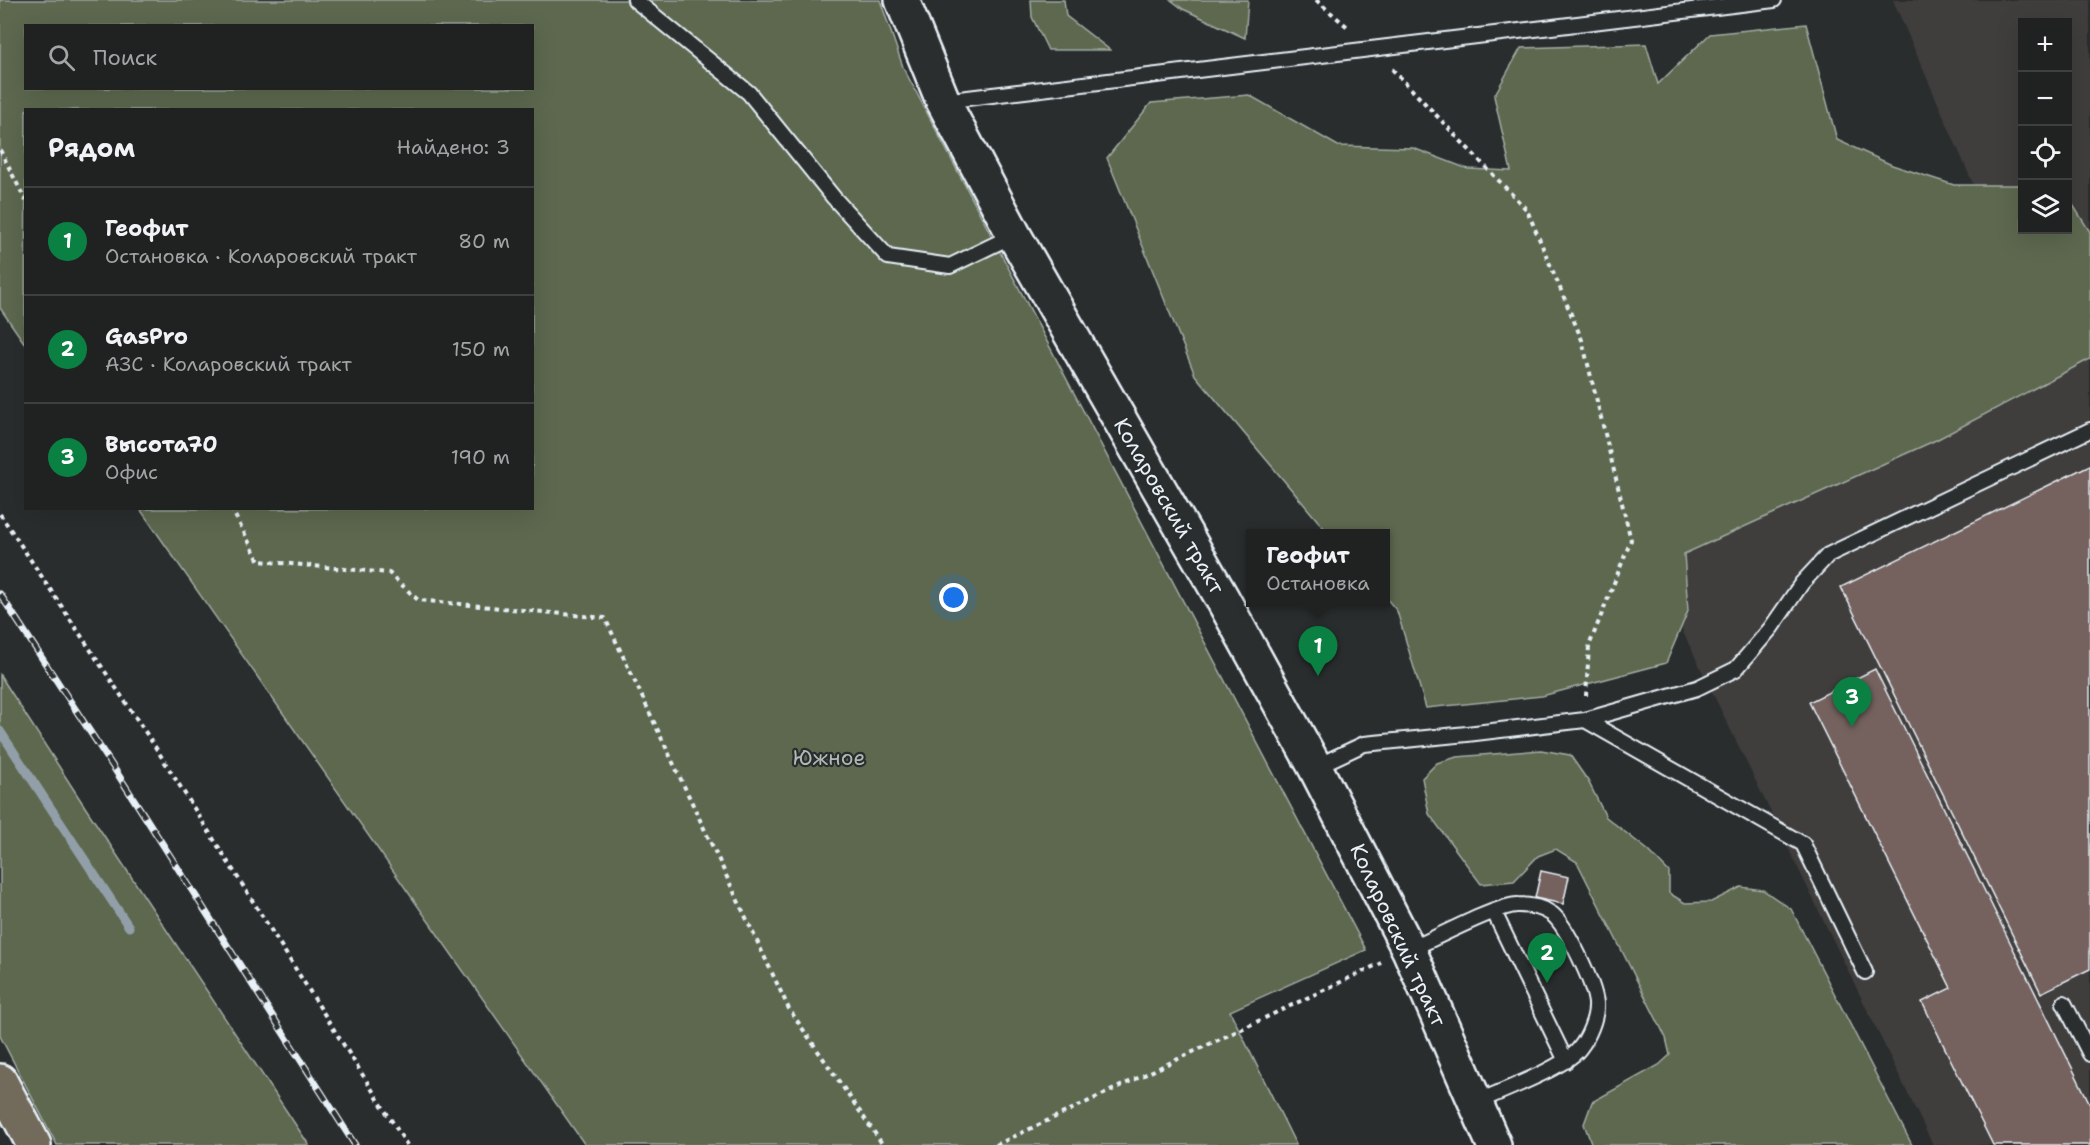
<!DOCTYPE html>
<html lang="ru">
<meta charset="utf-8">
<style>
:root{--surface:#202222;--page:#2d2f2f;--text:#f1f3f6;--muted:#a2a4a5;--line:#3d3f40;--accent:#0b8043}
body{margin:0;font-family:"Shantell Sans",sans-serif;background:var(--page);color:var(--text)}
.controls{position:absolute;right:18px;top:18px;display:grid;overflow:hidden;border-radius:0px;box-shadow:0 6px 24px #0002}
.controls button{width:54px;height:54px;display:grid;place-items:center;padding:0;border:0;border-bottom:2px solid var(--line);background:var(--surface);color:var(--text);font:30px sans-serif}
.you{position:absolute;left:954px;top:598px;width:21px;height:21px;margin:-15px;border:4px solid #fff;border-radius:50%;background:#1a73e8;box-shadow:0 0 0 9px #1a73e833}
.badge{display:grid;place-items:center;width:39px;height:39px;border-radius:50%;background:var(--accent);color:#fff;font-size:20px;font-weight:700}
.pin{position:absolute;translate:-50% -50px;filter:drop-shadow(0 2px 3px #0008)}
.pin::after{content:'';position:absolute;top:32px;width:21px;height:18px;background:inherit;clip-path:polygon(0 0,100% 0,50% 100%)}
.popup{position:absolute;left:1246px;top:529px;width:144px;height:78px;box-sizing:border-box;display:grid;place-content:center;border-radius:0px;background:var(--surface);filter:drop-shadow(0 2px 4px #0005);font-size:20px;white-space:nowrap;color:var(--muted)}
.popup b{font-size:22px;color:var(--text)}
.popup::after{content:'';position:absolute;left:50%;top:100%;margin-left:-12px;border:12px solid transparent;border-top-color:var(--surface)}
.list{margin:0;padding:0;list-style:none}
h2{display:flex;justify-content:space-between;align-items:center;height:78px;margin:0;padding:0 24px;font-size:26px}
h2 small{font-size:20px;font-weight:400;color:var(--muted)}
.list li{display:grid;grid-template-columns:39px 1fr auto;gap:18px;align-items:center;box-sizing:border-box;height:108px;padding:0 24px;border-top:2px solid var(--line)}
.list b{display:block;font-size:22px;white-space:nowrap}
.list p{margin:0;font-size:20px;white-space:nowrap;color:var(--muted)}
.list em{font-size:20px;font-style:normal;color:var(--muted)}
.icon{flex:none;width:33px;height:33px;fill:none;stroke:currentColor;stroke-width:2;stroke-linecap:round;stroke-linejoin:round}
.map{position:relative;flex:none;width:2090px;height:1145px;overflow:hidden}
.search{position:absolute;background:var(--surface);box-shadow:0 6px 24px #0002;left:24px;top:24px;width:510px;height:66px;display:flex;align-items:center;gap:15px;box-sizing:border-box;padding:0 21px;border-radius:0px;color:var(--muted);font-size:22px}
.panel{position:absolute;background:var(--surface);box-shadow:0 6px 24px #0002;left:24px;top:108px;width:510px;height:402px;border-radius:0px}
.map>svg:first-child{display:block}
</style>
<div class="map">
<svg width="2090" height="1145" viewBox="0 0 2090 1145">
<rect width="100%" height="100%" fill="#2a2d2e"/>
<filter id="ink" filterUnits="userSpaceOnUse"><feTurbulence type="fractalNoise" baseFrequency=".0167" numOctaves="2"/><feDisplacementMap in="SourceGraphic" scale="12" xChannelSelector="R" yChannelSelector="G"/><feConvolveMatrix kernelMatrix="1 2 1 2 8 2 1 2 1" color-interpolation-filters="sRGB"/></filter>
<g filter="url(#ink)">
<path fill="#403d3c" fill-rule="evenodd" d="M1893 0H2090V1145H1933L1645 554 2055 372ZM2022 22H2068V230H2022Z"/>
<path fill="#5d6850" stroke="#a2aca4" stroke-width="1.5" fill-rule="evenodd" d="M0 0H880L903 67 1366 950 1230 1011 1296 1145H585L140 509 532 508V110H26L25 344 0 308ZM26 26H532V88H26Z
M1031 0H1064L1066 16 1110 50H1048L1032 17Z
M1171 0H1248L1245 38 1183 9Z
M1806 24 1837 140 1892 165 1954 185H2022V230H2068V197L2090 232V359L1936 440 1684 554 1688 611 1666 663 1542 696 1426 708 1397 611 1386 598V534L1328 533 1195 375 1107 158 1151 103 1249 95 1338 146 1413 148 1468 169 1511 171 1494 96 1521 48 1646 44 1658 84 1710 34Z
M0 675 85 807 309 1145H57L0 1036Z
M1541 750 1570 755 1588 781 1606 817 1649 851 1669 872V893L1685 903 1711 902 1741 887 1763 890 1791 909 1912 1145H1592L1584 1124 1592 1102 1659 1065 1670 1055 1666 1038 1577 862 1556 849 1538 856 1514 881 1481 884 1429 814 1422 778 1437 763 1457 757Z"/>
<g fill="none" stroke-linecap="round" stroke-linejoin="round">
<path stroke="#929fa9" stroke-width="9" d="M0 731 129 927"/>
</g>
<path fill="#74625e" stroke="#e8f1f8" stroke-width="1.5" d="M2090 465V969L2041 993 1841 587Z
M1875 669 2090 1104V1145H1993L1922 1002 1951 988 1809 702Z
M1541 871 1569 877 1563 904 1535 898Z"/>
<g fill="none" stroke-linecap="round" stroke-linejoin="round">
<g stroke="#e8f1f8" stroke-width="18">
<path id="lane" d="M635 0 749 93 834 198 888 257 950 266 1014 235
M943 101 1774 0
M1585 720 1803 844 1865 972
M1315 767 1364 744 1467 734 1585 720 1697 688 1736 669 1771 628 1802 583 1828 555 2090 430
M1494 912 1566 1061
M1409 950C1430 941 1499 904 1518 905 1529 905 1542 907 1552 914 1567 926 1594 984 1596 1003 1597 1018 1588 1038 1579 1049 1564 1068 1499 1092 1474 1103
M2064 1003 2090 1054"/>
</g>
<g stroke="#e8f1f8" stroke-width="38">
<path id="secondary" d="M902 0 943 101 1014 235 1222 598 1315 767 1409 950 1494 1145"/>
</g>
<g stroke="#e8f1f8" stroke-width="38">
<path id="primary" d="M0 1081 34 1145"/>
</g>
<path stroke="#e8f1f8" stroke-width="4" stroke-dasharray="4.5 4.5" stroke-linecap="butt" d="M1316 0 1350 29
M1392 69 1527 210 1582 340 1631 540 1589 646 1586 696
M0 150 26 201
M231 508 259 561 389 573 418 600 605 618 789 1009 883 1145
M0 514 154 745 407 1145
M996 1145 1381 963"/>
<use href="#lane" stroke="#2a2d2e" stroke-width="14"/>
<use href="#secondary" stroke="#2a2d2e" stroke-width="33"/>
<use href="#primary" stroke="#726b5a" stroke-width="33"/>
<g stroke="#e8f1f8" stroke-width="7">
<path id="rail" d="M0 594 119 776 355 1145"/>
</g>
<use href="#rail" stroke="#2a2d2e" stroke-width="4.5" stroke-dasharray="14" stroke-linecap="butt"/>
</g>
</g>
<g text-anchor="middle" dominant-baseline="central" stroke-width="4.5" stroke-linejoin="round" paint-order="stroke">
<g font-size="21" fill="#e8f1f8" stroke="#2a2d2e">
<text transform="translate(1169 506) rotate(60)">Коларовский тракт</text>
<text transform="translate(1398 935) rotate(65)">Коларовский тракт</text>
</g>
<g font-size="21" fill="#b0bab5" stroke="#2a2d2e">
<text x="829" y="758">Южное</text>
</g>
</g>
</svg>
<div class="controls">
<button>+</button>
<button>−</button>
<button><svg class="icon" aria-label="locate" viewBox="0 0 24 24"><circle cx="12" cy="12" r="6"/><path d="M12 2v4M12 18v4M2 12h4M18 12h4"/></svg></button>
<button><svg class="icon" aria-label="layers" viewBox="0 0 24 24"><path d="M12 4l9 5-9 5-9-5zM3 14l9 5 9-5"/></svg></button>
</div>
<div class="you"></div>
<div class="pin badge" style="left:1318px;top:676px">1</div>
<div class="popup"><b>Геофит</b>Остановка</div>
<div class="pin badge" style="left:1547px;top:983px">2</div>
<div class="pin badge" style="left:1852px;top:727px">3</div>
<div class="search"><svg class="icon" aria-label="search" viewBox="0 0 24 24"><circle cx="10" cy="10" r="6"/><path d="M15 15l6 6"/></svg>Поиск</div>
<section class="panel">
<h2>Рядом<small>Найдено: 3</small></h2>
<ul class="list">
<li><span class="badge">1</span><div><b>Геофит</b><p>Остановка · Коларовский тракт</p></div><em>80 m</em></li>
<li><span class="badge">2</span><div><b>GasPro</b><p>АЗС · Коларовский тракт</p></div><em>150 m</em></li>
<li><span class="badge">3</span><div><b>Высота70</b><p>Офис</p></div><em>190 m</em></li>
</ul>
</section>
</div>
